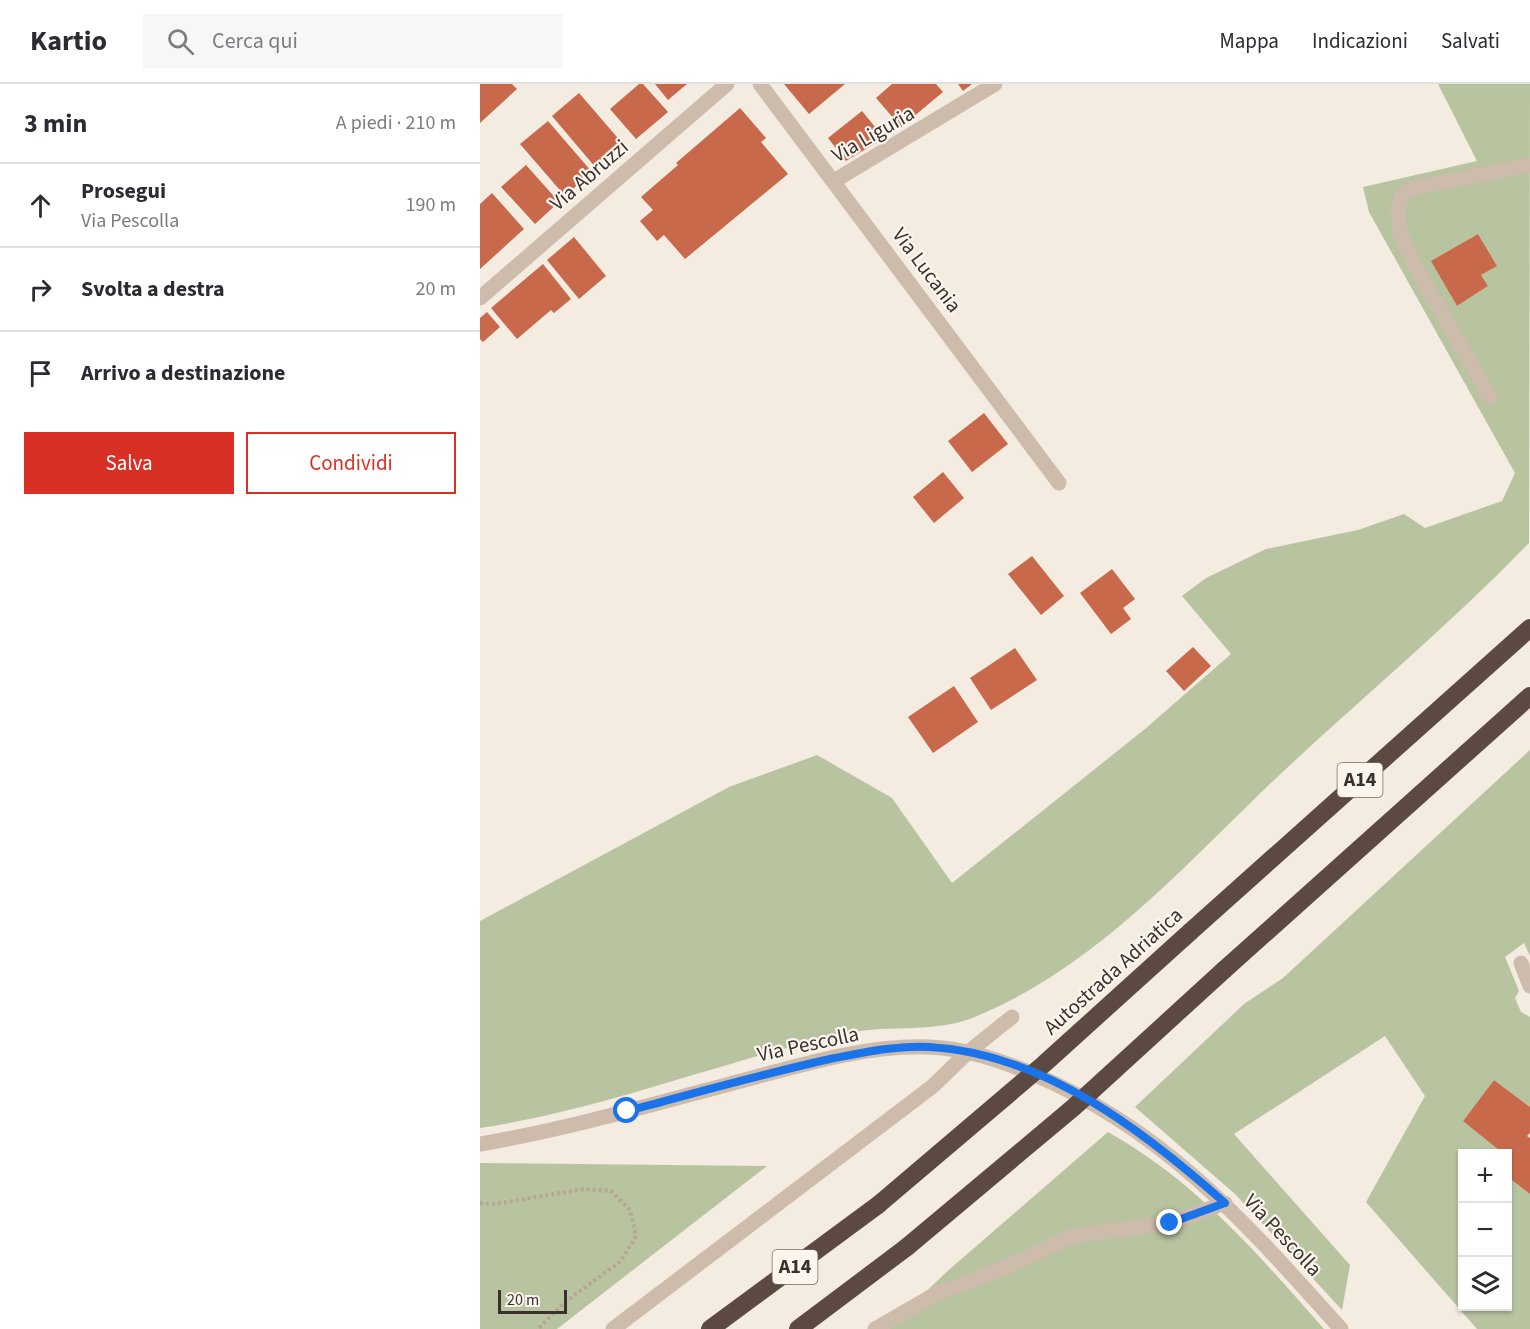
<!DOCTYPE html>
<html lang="it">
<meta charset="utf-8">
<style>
:root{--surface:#fff;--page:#f7f7f7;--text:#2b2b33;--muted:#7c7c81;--line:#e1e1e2;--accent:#d93025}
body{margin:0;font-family:"Source Sans 3",sans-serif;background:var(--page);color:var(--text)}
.controls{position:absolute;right:18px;bottom:18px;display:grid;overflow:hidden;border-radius:0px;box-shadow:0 2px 4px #0004}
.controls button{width:54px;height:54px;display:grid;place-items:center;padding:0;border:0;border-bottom:2px solid var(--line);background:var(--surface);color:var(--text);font:30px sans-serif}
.scale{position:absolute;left:18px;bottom:15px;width:69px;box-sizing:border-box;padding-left:6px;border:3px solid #3b302b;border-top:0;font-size:16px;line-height:21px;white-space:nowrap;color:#3b302b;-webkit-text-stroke:4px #fbf5ee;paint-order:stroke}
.stop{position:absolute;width:18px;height:18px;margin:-14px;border:4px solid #1a73e8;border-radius:50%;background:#fff}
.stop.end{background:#1a73e8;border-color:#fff;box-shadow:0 2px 6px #0008}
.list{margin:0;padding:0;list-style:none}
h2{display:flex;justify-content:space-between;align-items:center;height:78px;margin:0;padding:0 24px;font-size:26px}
h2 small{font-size:20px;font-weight:400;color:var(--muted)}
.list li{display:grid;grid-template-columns:39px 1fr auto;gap:18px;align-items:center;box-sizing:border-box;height:84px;padding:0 24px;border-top:2px solid var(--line)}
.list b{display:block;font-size:22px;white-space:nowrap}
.list p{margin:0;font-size:20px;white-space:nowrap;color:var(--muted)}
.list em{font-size:20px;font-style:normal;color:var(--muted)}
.actions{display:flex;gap:12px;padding:18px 24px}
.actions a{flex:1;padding:14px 0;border:2px solid var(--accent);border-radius:0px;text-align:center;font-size:21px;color:var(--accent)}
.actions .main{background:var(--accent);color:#fff}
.icon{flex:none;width:33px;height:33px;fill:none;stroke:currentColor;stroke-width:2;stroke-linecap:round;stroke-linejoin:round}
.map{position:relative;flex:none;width:1050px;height:1245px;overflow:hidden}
header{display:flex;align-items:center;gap:36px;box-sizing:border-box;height:84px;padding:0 30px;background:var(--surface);border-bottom:2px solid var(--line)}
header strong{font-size:28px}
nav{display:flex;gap:33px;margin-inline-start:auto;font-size:21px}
.search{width:420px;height:54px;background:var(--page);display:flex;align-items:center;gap:15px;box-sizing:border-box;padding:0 21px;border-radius:0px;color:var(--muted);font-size:22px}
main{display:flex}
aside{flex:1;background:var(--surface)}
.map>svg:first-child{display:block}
</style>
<header>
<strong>Kartio</strong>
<div class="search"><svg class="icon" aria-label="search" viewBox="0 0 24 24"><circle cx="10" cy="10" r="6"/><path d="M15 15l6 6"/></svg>Cerca qui</div>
<nav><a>Mappa</a><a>Indicazioni</a><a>Salvati</a></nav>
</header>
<main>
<aside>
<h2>3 min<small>A piedi · 210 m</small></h2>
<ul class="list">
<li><svg class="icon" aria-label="ahead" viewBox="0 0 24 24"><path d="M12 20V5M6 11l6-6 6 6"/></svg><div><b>Prosegui</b><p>Via Pescolla</p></div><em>190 m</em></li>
<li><svg class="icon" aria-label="right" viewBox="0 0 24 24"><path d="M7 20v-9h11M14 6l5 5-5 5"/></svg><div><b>Svolta a destra</b></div><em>20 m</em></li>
<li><svg class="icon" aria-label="arrive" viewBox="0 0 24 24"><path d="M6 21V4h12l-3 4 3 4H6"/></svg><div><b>Arrivo a destinazione</b></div></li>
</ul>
<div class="actions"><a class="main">Salva</a><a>Condividi</a></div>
</aside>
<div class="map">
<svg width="1050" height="1245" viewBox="0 0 1050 1245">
<rect width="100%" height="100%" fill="#f4ebe1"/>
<path fill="#b8c4a0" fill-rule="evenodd" d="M958 0H1050L1049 459C968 543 878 617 793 697 703 783 615 883 497 932 457 950 411 940 368 949 244 976 126 1025 0 1044V837L249 703 337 671 412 714 472 799 665 645 751 570 702 512 726 494 786 465 878 446 924 430 945 444 1022 417 1035 389 889 128 883 103 997 77ZM998 150 1016 181 1001 191 1008 202 977 222 952 177Z
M1050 666V872L1044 859 1025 873 1039 907 1035 914 1041 928 1050 933V1023L1014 996 983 1037 1025 1069 982 1070V1222H1028V1093L1050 1110V1245H997L886 1118 945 1012 905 952 754 1050 870 1181 862 1226 755 1110 655 1023 764 920 803 894Z
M628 1048C718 1099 777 1169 844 1245H406L471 1184Z
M0 1079 287 1082 77 1245H0Z"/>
<path fill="#c8694b" d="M0 0H32L37 5 0 39Z
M159 0H163L188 28 156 55 130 25Z
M175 0H207L188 16Z
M304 0H365L329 30Z
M412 0H456L463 8 421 43 396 14Z
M478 0H492L483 7Z
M99 9 143 60 116 84 72 32Z
M260 24 286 54 281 58 308 90 205 175 184 151 177 157 160 137 173 126 161 113 198 81 196 79Z
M382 27 404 54 366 77 348 54Z
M68 37 112 88 85 112 40 60Z
M46 81 79 118 55 140 21 103Z
M12 109 44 145 0 185V120Z
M998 150 1017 182 1001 191 1008 202 977 222 951 177Z
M94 153 126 192 99 215 67 176Z
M63 180 91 215 74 229 71 226 37 255 11 224Z
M7 228 20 243 3 258 0 255V234Z
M504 329 528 360 492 388 468 357Z
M463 388 484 414 454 439 433 413Z
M552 472 584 512 561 531 528 490Z
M632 485 655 515 643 524 651 535 631 550 600 509Z
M713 563 731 582 704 607 686 587Z
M535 564 557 596 511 626 490 594Z
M474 602 498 638 453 669 428 633Z
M1014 996 1050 1023V1049L1047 1052 1050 1054V1110L1028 1093V1070H1024L983 1037Z"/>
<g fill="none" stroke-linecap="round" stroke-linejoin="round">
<path stroke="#b9a596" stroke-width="4" stroke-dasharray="3 3" stroke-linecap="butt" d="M0 1119 15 1120 104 1105 131 1107 150 1126 156 1152 141 1177 85 1218 58 1245"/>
<path stroke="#cdbbac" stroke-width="15" d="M280 0 579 399
M354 97 515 0
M0 214 247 0
M1010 313 934 180 920 148 918 124 922 111 934 104 1050 81
M1041 879 1050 902
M0 1060C88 1045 174 1020 261 997 321 981 386 961 448 963 484 964 519 976 551 989 686 1046 766 1139 861 1245
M133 1245 453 1002 487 969 532 933
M395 1245 454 1211 526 1183 592 1152 690 1139 745 1119"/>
<path stroke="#5c4a42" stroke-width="18" d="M710 848 1050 544
M744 886 1050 612
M230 1245 398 1121
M318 1245 427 1163"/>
<path stroke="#5c4a42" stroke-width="18" d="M398 1121 564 980 710 848
M427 1163 594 1023 744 886"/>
</g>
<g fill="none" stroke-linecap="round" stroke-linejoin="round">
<path stroke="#1a73e8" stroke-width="8" d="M147 1027C215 1009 282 990 350 975 381 969 417 961 449 963 563 969 664 1047 745 1119L690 1139"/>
</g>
<g text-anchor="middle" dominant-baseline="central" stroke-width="4.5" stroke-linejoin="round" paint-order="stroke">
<g fill="#fbf5ee" stroke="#756b66" stroke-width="1.5">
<rect x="857.5" y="679" width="45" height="34" rx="4.5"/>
<rect x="292.5" y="1166" width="45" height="34" rx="4.5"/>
</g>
<g font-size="20" font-weight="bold" fill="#3b302b">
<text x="880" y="696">A14</text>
<text x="315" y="1183">A14</text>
</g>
<g font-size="21" fill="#3b302b" stroke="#fbf5ee">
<text transform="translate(393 50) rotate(-30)">Via Liguria</text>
<text transform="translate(109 91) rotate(-41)">Via Abruzzi</text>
<text transform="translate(447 186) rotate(53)">Via Lucania</text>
<text transform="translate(633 887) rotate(-42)">Autostrada Adriatica</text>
<text transform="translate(328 960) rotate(-12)">Via Pescolla</text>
<text transform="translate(803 1151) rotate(47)">Via Pescolla</text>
</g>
</g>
</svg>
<div class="controls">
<button>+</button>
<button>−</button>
<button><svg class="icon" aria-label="layers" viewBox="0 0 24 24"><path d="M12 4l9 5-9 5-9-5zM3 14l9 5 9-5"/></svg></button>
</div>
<div class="scale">20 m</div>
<div class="stop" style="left:147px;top:1027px"></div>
<div class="stop end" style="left:690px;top:1139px"></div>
</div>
</main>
